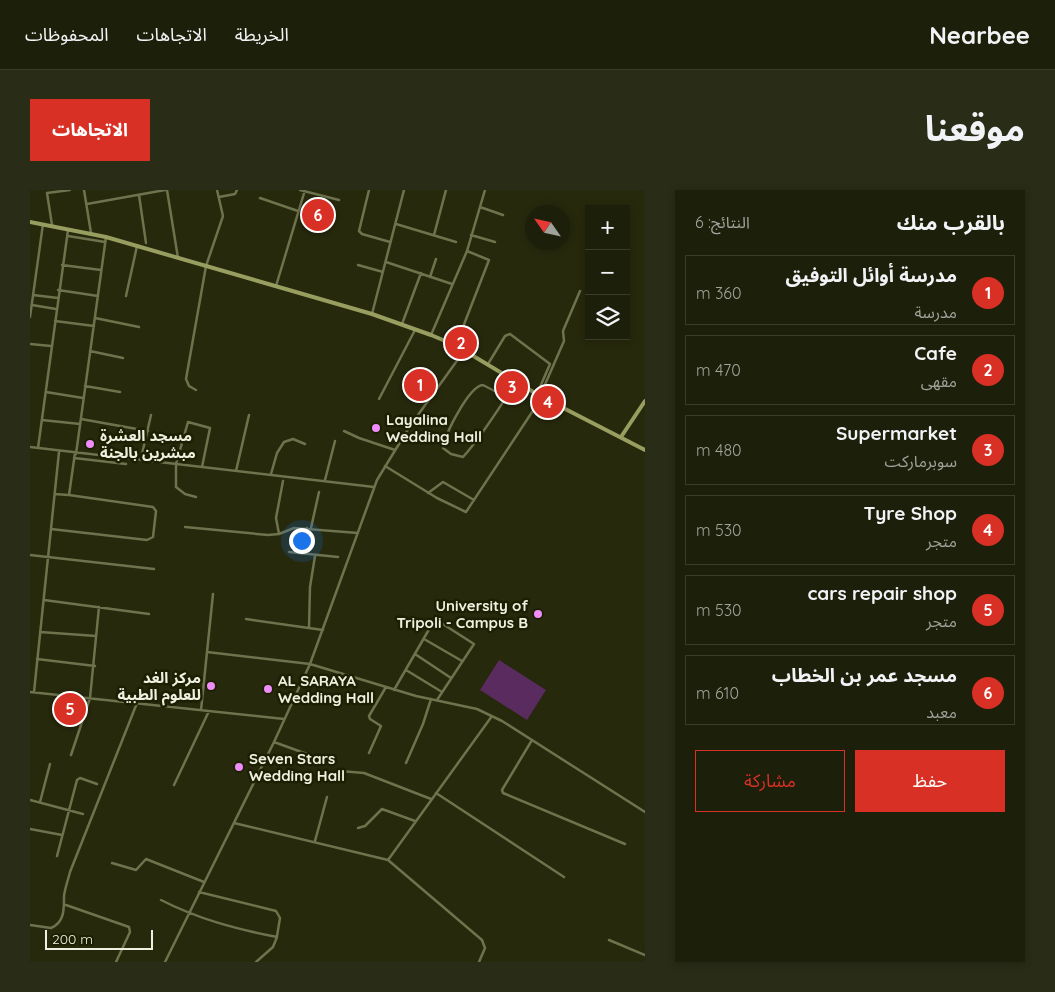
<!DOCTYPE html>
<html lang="ar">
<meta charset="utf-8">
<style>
:root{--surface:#1c1f09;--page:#292c17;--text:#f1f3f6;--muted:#a0a29c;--line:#3a3d2a;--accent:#d93025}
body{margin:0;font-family:Quicksand,"Noto Sans Arabic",sans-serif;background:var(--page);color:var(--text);direction:rtl}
.controls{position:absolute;right:15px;top:15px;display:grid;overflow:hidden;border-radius:0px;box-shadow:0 2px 8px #0003}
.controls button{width:45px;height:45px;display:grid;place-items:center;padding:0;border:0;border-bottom:1px solid var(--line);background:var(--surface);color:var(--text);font:25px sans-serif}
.compass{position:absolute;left:495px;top:15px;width:45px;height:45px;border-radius:50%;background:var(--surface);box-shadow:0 2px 8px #0003;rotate:304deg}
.scale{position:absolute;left:15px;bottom:12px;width:108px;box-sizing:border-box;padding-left:5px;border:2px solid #eef1df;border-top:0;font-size:14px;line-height:18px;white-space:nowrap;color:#eef1df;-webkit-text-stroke:4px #1d1f03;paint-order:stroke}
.you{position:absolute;left:271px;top:350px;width:18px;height:18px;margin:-12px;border:4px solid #fff;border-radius:50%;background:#1a73e8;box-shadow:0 0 0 8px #1a73e833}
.badge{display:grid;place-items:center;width:32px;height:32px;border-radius:50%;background:var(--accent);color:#fff;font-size:16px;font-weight:700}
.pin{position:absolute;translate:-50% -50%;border:2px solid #fff;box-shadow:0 1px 5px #0006}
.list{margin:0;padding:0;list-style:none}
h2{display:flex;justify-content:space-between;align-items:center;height:65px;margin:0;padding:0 20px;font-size:21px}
h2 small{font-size:16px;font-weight:400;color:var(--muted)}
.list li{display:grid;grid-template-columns:32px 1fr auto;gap:15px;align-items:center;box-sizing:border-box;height:70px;margin:0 10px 10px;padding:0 10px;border:1px solid var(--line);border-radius:0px}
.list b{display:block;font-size:19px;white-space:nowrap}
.list p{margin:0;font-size:16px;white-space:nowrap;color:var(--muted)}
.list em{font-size:16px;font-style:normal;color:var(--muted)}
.actions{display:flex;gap:10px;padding:15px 20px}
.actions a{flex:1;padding:11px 0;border:1px solid var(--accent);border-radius:0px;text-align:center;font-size:18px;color:var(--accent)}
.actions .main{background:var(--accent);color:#fff}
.icon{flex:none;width:28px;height:28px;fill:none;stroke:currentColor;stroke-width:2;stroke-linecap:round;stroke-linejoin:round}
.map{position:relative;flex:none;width:615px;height:772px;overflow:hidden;direction:ltr;border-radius:0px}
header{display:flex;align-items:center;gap:30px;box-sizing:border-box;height:70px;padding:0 25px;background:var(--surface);border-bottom:1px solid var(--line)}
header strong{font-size:24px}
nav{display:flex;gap:28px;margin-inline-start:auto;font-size:18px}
.intro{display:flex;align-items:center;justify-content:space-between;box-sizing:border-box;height:120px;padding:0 30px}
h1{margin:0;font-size:35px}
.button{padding:12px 22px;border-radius:0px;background:var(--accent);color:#fff;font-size:18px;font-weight:700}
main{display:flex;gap:30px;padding:0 30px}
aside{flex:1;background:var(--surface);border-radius:0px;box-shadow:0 2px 8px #0003}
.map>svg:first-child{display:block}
</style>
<header>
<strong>Nearbee</strong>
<nav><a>الخريطة</a><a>الاتجاهات</a><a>المحفوظات</a></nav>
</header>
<div class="intro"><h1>موقعنا</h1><a class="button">الاتجاهات</a></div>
<main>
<aside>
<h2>بالقرب منك<small>النتائج: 6</small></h2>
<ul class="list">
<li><span class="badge">1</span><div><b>مدرسة أوائل التوفيق</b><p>مدرسة</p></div><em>360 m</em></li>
<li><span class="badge">2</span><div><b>Cafe</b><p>مقهى</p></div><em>470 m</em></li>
<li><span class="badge">3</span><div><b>Supermarket</b><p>سوبرماركت</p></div><em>480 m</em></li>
<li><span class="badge">4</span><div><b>Tyre Shop</b><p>متجر</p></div><em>530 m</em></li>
<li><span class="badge">5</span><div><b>cars repair shop</b><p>متجر</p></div><em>530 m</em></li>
<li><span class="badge">6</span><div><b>مسجد عمر بن الخطاب</b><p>معبد</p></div><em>610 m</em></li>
</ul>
<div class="actions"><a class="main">حفظ</a><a>مشاركة</a></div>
</aside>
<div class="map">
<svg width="615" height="772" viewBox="0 0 615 772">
<rect width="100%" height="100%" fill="#26290c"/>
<path fill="#592b5e" d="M469 470 516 500 497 530 450 500Z"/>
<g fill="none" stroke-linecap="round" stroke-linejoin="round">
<path stroke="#6e734d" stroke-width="2.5" d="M54 0 61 43
M137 0 148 68
M270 0 309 10
M339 0 329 41 332 44 360 52
M109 5 116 53
M189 7 205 4 207 0
M230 8 268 21
M57 14 135 0
M450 17 473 25
M366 34 426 52
M22 35 17 3 40 0
M404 45 416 0
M441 45 465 52
M38 46 75 52
M356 72 422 94
M32 75 71 80
M328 75 353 82
M400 87 406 69
M246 96 275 0
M28 100 68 106
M3 105 28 108
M96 106 107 56
M2 115 26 119
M342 124 374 0
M0 127 13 34
M65 128 109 137
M25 131 64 136
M372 134 391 83
M401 145 437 61 455 0
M0 154 21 156
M426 155 459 70 437 61
M60 161 93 168
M458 174 475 146 480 144 520 174 507 204
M55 196 90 202
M166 200 159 196 156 189 176 76 193 26 187 0
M16 202 53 208
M510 206 534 151 533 141 550 101
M476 207 453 195C439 196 415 244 413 258L421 264 433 267C453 245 470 216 487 191
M349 209 385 140
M51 229 118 241
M12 230 50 234
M314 241 329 248 365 260
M0 257 344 297
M8 258 38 40
M46 264 76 47
M112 264 121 225
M44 268 96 274
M355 276 407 308 436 322 512 207
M206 281 219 225
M241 284 247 263 254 252 263 249 275 254
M295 290 305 251
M398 303 413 292 444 310
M25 304 38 305
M166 307 155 304 146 297V274L158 232 180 238 172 277
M155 337 238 345 249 344 264 338 328 343
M281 338 289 302
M21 339 117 350 123 347 126 321 123 317 39 305 45 263
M249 344 246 328 253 291
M275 353 277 338
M259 362 308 367
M0 365 124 379
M14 410 119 424
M216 429 293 440
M279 438 280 397 285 366
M10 442 66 446
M394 449 432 471
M177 462 280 474 386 506 447 519 472 531 615 622
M385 464 421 488
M7 469 65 476
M376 480 412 502
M364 500 405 429 444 454 407 510
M0 502 254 529
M4 502 29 262
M171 520 183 404
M502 550 472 600 473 603 595 654
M244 552 288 568
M339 563 351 536 340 529 339 526 356 497
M41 565 60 508 69 417
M376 573 393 534 401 509
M310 581 334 583 401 609
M144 595 179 521
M406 603 534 687
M0 610 53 624
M10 612 20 574
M204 633 358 670 452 750 455 758 449 772
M328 638 335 636 352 619 385 631
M0 639 32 645
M285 651 297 607
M27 666 47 590 50 588 67 594
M358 670 462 526
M82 673 106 680 116 669 174 692
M169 702 246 721 250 728 247 746
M131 710C168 729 206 739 247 747L243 757 226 772
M36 715 99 737 100 742 86 772
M0 735 21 738C35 732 34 718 34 706 35 698 38 690 40 682L107 513
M579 750 615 765
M135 772 244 552 280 474 347 290 380 236 434 161"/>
<path stroke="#979e60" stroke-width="4" d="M0 32 76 47 342 124 401 145 425 155 510 206 615 260
M591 247 615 211"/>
</g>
<g fill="#ee8cf8" stroke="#1d1f03" stroke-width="2">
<circle cx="346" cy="238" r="5"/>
<circle cx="60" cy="254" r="5"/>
<circle cx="508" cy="424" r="5"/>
<circle cx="181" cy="496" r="5"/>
<circle cx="238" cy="499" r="5"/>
<circle cx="209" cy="577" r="5"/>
</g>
<g text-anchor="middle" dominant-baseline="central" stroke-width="5" stroke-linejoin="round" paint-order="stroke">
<g font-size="15" font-weight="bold" fill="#eef1df" stroke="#1d1f03" text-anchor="start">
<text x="356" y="229">Layalina<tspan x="356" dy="17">Wedding Hall</tspan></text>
<text x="70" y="245">مسجد العشرة<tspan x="70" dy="17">مبشرين بالجنة</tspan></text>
<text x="498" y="415" text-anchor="end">University of<tspan x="498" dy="17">Tripoli - Campus B</tspan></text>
<text x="171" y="487" text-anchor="end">مركز الغد<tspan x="171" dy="17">للعلوم الطبية</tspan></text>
<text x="248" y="490">AL SARAYA<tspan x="248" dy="17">Wedding Hall</tspan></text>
<text x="219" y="568">Seven Stars<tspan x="219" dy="17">Wedding Hall</tspan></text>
</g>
</g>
</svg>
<div class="controls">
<button>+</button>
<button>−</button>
<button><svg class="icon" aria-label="layers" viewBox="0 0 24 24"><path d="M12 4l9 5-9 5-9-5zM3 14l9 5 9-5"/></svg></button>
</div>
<svg class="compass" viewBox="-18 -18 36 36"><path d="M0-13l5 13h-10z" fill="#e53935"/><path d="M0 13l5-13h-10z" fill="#a0a29c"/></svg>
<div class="scale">200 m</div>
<div class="you"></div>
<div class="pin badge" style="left:390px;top:195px">1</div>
<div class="pin badge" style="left:431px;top:153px">2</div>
<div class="pin badge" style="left:482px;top:197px">3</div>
<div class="pin badge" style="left:518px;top:212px">4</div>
<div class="pin badge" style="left:40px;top:519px">5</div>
<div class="pin badge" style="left:288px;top:25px">6</div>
</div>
</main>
